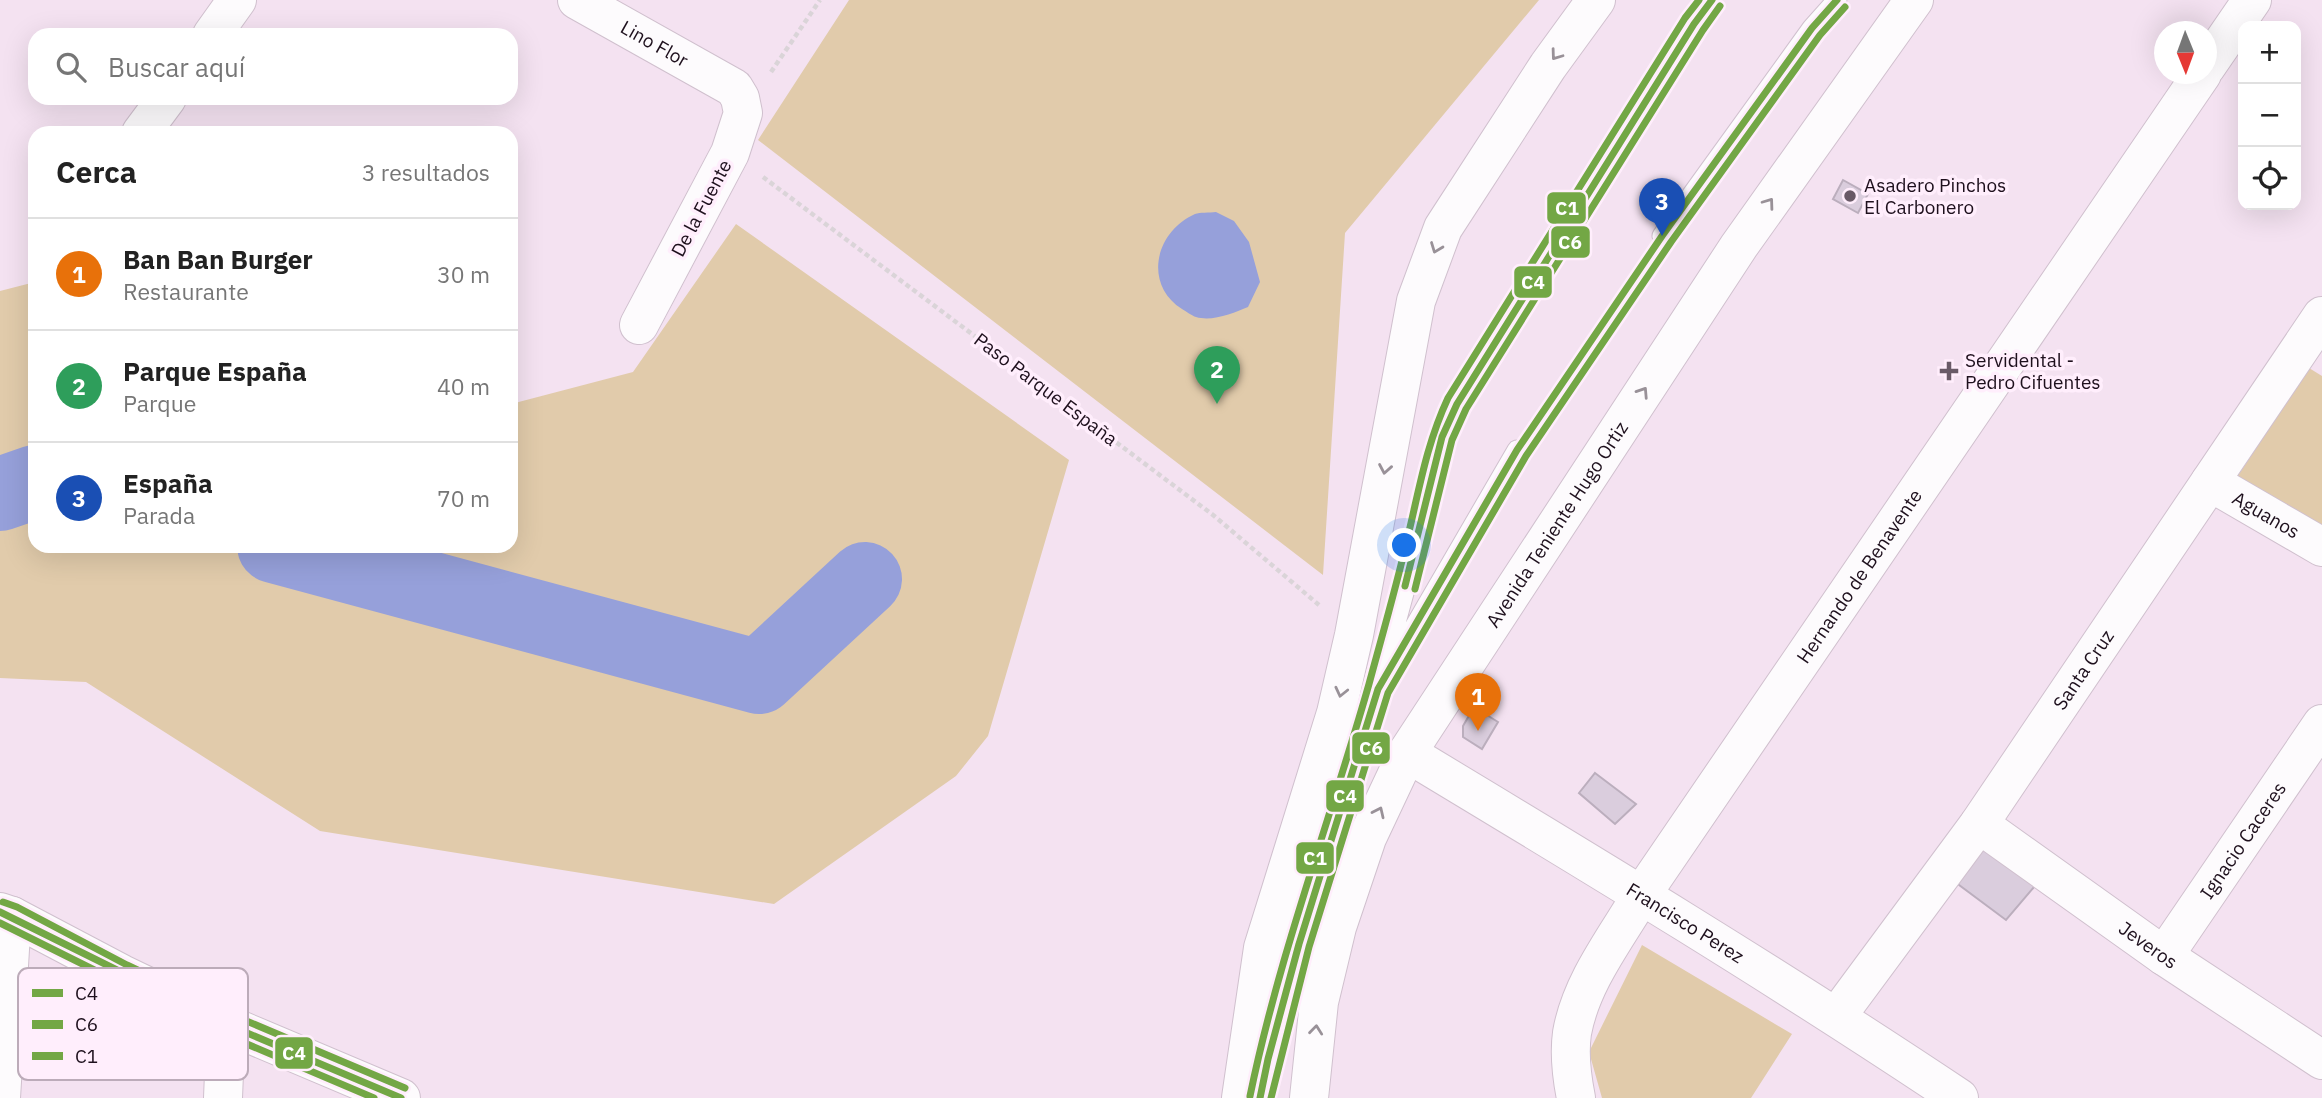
<!DOCTYPE html>
<html lang="es">
<meta charset="utf-8">
<style>
:root{--surface:#fff;--page:#f6f6f6;--text:#222;--muted:#767676;--line:#e0e0e0;--accent:#0f766e}
body{margin:0;font-family:"IBM Plex Sans",sans-serif;background:var(--page);color:var(--text)}
.controls{position:absolute;right:21px;top:21px;display:grid;overflow:hidden;border-radius:14px;box-shadow:0 7px 28px #0002}
.controls button{width:63px;height:63px;display:grid;place-items:center;padding:0;border:0;border-bottom:2px solid var(--line);background:var(--surface);color:var(--text);font:35px sans-serif}
.compass{position:absolute;left:2154px;top:21px;width:63px;height:63px;border-radius:50%;background:var(--surface);box-shadow:0 7px 28px #0002;rotate:179deg}
.you{position:absolute;left:1405px;top:546px;width:24px;height:24px;margin:-18px;border:5px solid #fff;border-radius:50%;background:#1a73e8;box-shadow:0 0 0 10px #1a73e833}
.badge{display:grid;place-items:center;width:46px;height:46px;border-radius:50%;background:var(--accent);color:#fff;font-size:23px;font-weight:700}
.pin{position:absolute;translate:-50% -58px;filter:drop-shadow(0 2px 4px #0008)}
.pin::after{content:'';position:absolute;top:37px;width:24px;height:21px;background:inherit;clip-path:polygon(0 0,100% 0,50% 100%)}
.list{margin:0;padding:0;list-style:none}
h2{display:flex;justify-content:space-between;align-items:center;height:91px;margin:0;padding:0 28px;font-size:30px}
h2 small{font-size:23px;font-weight:400;color:var(--muted)}
.list li{display:grid;grid-template-columns:46px 1fr auto;gap:21px;align-items:center;box-sizing:border-box;height:112px;padding:0 28px;border-top:2px solid var(--line)}
.list b{display:block;font-size:26px;white-space:nowrap}
.list p{margin:0;font-size:23px;white-space:nowrap;color:var(--muted)}
.list em{font-size:23px;font-style:normal;color:var(--muted)}
.icon{flex:none;width:38px;height:38px;fill:none;stroke:currentColor;stroke-width:2;stroke-linecap:round;stroke-linejoin:round}
.map{position:relative;flex:none;width:2322px;height:1098px;overflow:hidden}
.search{position:absolute;background:var(--surface);box-shadow:0 7px 28px #0002;left:28px;top:28px;width:490px;height:77px;display:flex;align-items:center;gap:18px;box-sizing:border-box;padding:0 24px;border-radius:21px;color:var(--muted);font-size:26px}
.panel{position:absolute;background:var(--surface);box-shadow:0 7px 28px #0002;left:28px;top:126px;width:490px;height:427px;border-radius:21px}
.map>svg:first-child{display:block}
</style>
<div class="map">
<svg width="2322" height="1098" viewBox="0 0 2322 1098">
<rect width="100%" height="100%" fill="#f4e2f1"/>
<path fill="#e1cbab" d="M849 0H1539L1345 233 1323 575 758 140Z
M736 224 1069 460 988 736 956 776 774 904 320 831 86 682 0 678V291L35 282V546H511V404L633 372Z
M2309 368 2322 376V535L2237 477Z
M1642 945 1792 1034 1751 1098H1602L1589 1052Z"/>
<path fill="#96a0da" d="M1216 212 1234 221 1249 242 1260 282 1248 307C1234 313 1212 322 1196 317 1192 316 1186 311 1182 309 1143 284 1155 232 1195 214 1200 212 1209 213 1216 212Z"/>
<g fill="none" stroke-linecap="round" stroke-linejoin="round">
<path stroke="#96a0da" stroke-width="74" d="M0 494 35 482
M274 546 759 677 865 579"/>
</g>
<path fill="#dacddd" stroke="#bbaebd" stroke-width="2" d="M1843 180 1868 194 1858 213 1833 199Z
M1474 707 1498 722 1482 749 1463 737V726Z
M1595 773 1636 804 1615 824 1579 793Z
M1977 827 2045 874 2006 920 1943 873Z"/>
<g fill="none" stroke-linecap="round" stroke-linejoin="round">
<g stroke="#d0c0ce" stroke-width="21">
<path id="lane" d="M1662 236 1812 28 1837 0
M1391 667 1517 450
M1260 1098 1268 1059 1299 944 1378 689 1417 545 1442 437 1457 404 1694 24"/>
</g>
<g stroke="#d0c0ce" stroke-width="40">
<g id="street">
<path id="s1" d="M577 0 734 88 740 98 743 113 730 153 639 325"/>
<path d="M212 35 237 0"/>
<path d="M2206 67 2252 0"/>
<path d="M141 133 167 98"/>
<path id="s2" d="M2210 482 2322 547"/>
<path id="s3" d="M1407 753C1593 865 1778 977 1959 1098"/>
<path id="s4" d="M1979 824 2164 956 2322 1060"/>
<path id="s5" d="M2164 956 2322 724"/>
<path id="s6" d="M1837 1016 1979 824 2322 316"/>
<path d="M1 1098 12 916"/>
<path d="M223 1098 226 1024"/>
<path id="s7" d="M1576 1098C1572 1078 1569 1054 1572 1033 1581 982 1616 938 1642 894L2202 74"/>
</g>
</g>
<g stroke="#d0c0ce" stroke-width="40">
<g id="secondary">
<path d="M0 912 12 916 122 974 226 1024 401 1098"/>
<path d="M1241 1098 1263 948 1336 713 1354 635 1416 301 1443 228 1548 66 1596 0"/>
<path id="s8" d="M1309 1098 1319 1002 1337 927 1367 838 1407 753 1739 246 1914 0"/>
</g>
</g>
<path stroke="#dad4d8" stroke-width="4.5" stroke-dasharray="5 3.5" stroke-linecap="butt" d="M771 72 820 0
M763 177 1213 515 1319 605"/>
<use href="#lane" stroke="#fdfbfd" stroke-width="19"/>
<use href="#street" stroke="#fdfbfd" stroke-width="38"/>
<use href="#secondary" stroke="#fdfbfd" stroke-width="38"/>
<g stroke="#ffeefc" stroke-width="12">
<path id="bus-1" d="M1405 586 1442 437 1457 404 1694 24 1712 0
M0 912 226 1024 401 1098
M1260 1098 1268 1059 1299 944 1378 689 1517 450 1662 236 1812 28 1837 0"/>
</g>
<g stroke="#ffeefc" stroke-width="12">
<path id="bus-2" d="M1415 589 1452 440 1466 409 1703 30 1720 6
M0 923 221 1033 374 1098
M1271 1098 1309 947 1388 693 1526 456 1671 242 1820 35 1845 7"/>
</g>
<g stroke="#ffeefc" stroke-width="12">
<path id="bus-3" d="M3 902 17 907 127 965 230 1014 405 1088
M1250 1096C1279 955 1330 821 1369 684 1382 636 1396 588 1407 540 1419 491 1426 445 1448 398L1685 18 1699 0"/>
</g>
<use href="#bus-1" stroke="#73a745" stroke-width="7"/>
<use href="#bus-2" stroke="#73a745" stroke-width="7"/>
<use href="#bus-3" stroke="#73a745" stroke-width="7"/>
</g>
<defs><path id="oneway-chevron" d="M-2-3.5L2.5 0L-2 3.5" fill="none" stroke-width="1.6" stroke-linecap="round" stroke-linejoin="round" transform="scale(1.75)"/></defs>
<g stroke="#999198">
<use href="#oneway-chevron" transform="translate(1556 55) rotate(126)"/>
<use href="#oneway-chevron" transform="translate(1769 203) rotate(-54)"/>
<use href="#oneway-chevron" transform="translate(1436 248) rotate(111)"/>
<use href="#oneway-chevron" transform="translate(1643 392) rotate(-57)"/>
<use href="#oneway-chevron" transform="translate(1385 469) rotate(100)"/>
<use href="#oneway-chevron" transform="translate(1341 692) rotate(103)"/>
<use href="#oneway-chevron" transform="translate(1379 812) rotate(-65)"/>
<use href="#oneway-chevron" transform="translate(1316 1030) rotate(-84)"/>
</g>
<g fill="#695a67" stroke="#ffeefc" stroke-width="2.5">
<circle cx="1850" cy="196" r="7"/>
<path d="M1945.5 360.5h7v7h7v7h-7v7h-7v-7h-7v-7h7z"/>
</g>
<g text-anchor="middle" dominant-baseline="central" stroke-width="7" stroke-linejoin="round" paint-order="stroke">
<g font-size="19" fill="#1e101d" stroke="#ffeefc">
<text stroke="none"><textPath href="#s1" startOffset="89">Lino Flor</textPath></text>
<text transform="translate(701 208) rotate(-62)">De la Fuente</text>
<text transform="translate(1046 389) rotate(37)">Paso Parque España</text>
<text stroke="none"><textPath href="#s2" startOffset="65">Aguanos</textPath></text>
<text stroke="none"><textPath href="#s8" startOffset="635">Avenida Teniente Hugo Ortiz</textPath></text>
<text stroke="none"><textPath href="#s7" startOffset="607">Hernando de Benavente</textPath></text>
<text stroke="none"><textPath href="#s6" startOffset="425">Santa Cruz</textPath></text>
<text stroke="none"><textPath href="#s5" startOffset="140">Ignacio Caceres</textPath></text>
<text stroke="none"><textPath href="#s3" startOffset="326">Francisco Perez</textPath></text>
<text stroke="none"><textPath href="#s4" startOffset="208">Jeveros</textPath></text>
</g>
<g font-size="19" fill="#1e101d" stroke="#ffeefc" text-anchor="start">
<text x="1864" y="185">Asadero Pinchos<tspan x="1864" dy="22">El Carbonero</tspan></text>
<text x="1965" y="360">Servidental -<tspan x="1965" dy="22">Pedro Cifuentes</tspan></text>
</g>
</g>
<rect x="18" y="968" width="230" height="112" rx="10" fill="#ffeefc" stroke="#bcabb9" stroke-width="2"/>
<rect x="32" y="989" width="31" height="8" fill="#73a745"/>
<rect x="32" y="1020" width="31" height="9" fill="#73a745"/>
<rect x="32" y="1052" width="31" height="8" fill="#73a745"/>
<g font-size="19" fill="#1e101d">
<text x="75" y="1000">C4</text>
<text x="75" y="1031">C6</text>
<text x="75" y="1063">C1</text>
</g>
<g stroke="#ffeefc" stroke-width="2.5">
<rect x="1546" y="191" width="41" height="34" rx="7" fill="#73a745"/>
<rect x="1550" y="225" width="41" height="34" rx="7" fill="#73a745"/>
<rect x="1513" y="265" width="40" height="34" rx="7" fill="#73a745"/>
<rect x="1351" y="731" width="40" height="34" rx="7" fill="#73a745"/>
<rect x="1325" y="779" width="40" height="34" rx="7" fill="#73a745"/>
<rect x="1295" y="841" width="40" height="34" rx="7" fill="#73a745"/>
<rect x="274" y="1036" width="40" height="34" rx="7" fill="#73a745"/>
</g>
<g font-size="19" text-anchor="middle" font-weight="bold" fill="#fff">
<text x="1567" y="215">C1</text>
<text x="1570" y="249">C6</text>
<text x="1533" y="289">C4</text>
<text x="1371" y="755">C6</text>
<text x="1345" y="803">C4</text>
<text x="1315" y="865">C1</text>
<text x="294" y="1060">C4</text>
</g>
</svg>
<div class="controls">
<button>+</button>
<button>−</button>
<button><svg class="icon" aria-label="locate" viewBox="0 0 24 24"><circle cx="12" cy="12" r="6"/><path d="M12 2v4M12 18v4M2 12h4M18 12h4"/></svg></button>
</div>
<svg class="compass" viewBox="-18 -18 36 36"><path d="M0-13l5 13h-10z" fill="#e53935"/><path d="M0 13l5-13h-10z" fill="#767676"/></svg>
<div class="you"></div>
<div class="pin badge" style="left:1478px;top:731px;background:#e8710a">1</div>
<div class="pin badge" style="left:1217px;top:404px;background:#2e9e5b">2</div>
<div class="pin badge" style="left:1662px;top:236px;background:#1a4fb4">3</div>
<div class="search"><svg class="icon" aria-label="search" viewBox="0 0 24 24"><circle cx="10" cy="10" r="6"/><path d="M15 15l6 6"/></svg>Buscar aquí</div>
<section class="panel">
<h2>Cerca<small>3 resultados</small></h2>
<ul class="list">
<li><span class="badge" style="background:#e8710a">1</span><div><b>Ban Ban Burger</b><p>Restaurante</p></div><em>30 m</em></li>
<li><span class="badge" style="background:#2e9e5b">2</span><div><b>Parque España</b><p>Parque</p></div><em>40 m</em></li>
<li><span class="badge" style="background:#1a4fb4">3</span><div><b>España</b><p>Parada</p></div><em>70 m</em></li>
</ul>
</section>
</div>
